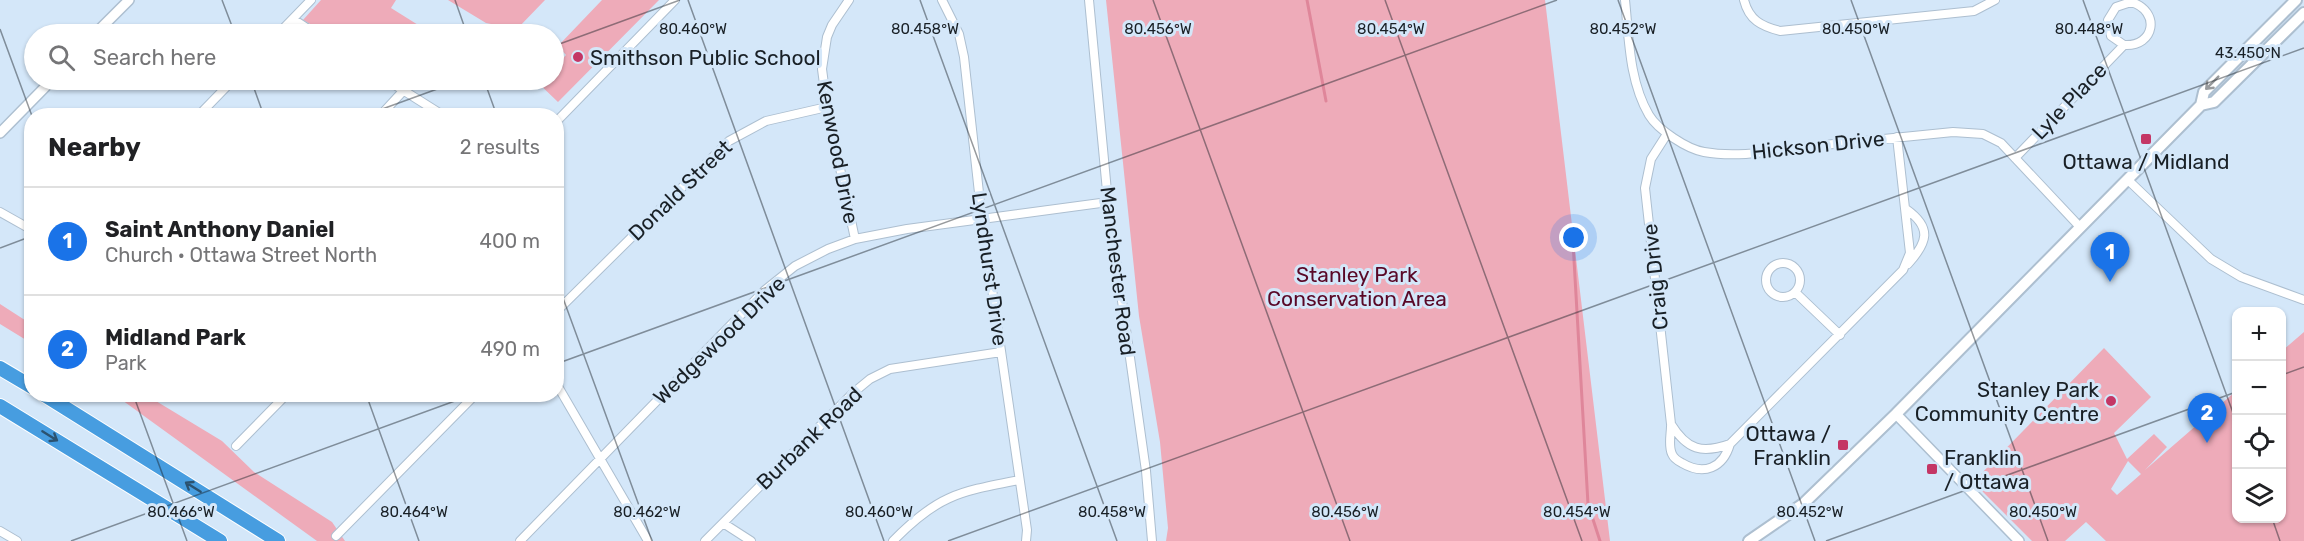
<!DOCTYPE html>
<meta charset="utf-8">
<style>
:root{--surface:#fff;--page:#f6f6f6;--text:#202124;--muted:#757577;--line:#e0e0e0;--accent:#1a73e8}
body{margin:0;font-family:Rubik,sans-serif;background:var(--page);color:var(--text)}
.controls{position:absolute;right:18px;bottom:18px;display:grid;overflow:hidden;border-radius:12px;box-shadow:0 2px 4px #0004}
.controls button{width:54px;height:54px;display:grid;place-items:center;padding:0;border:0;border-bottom:2px solid var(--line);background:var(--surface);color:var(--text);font:30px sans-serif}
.you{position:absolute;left:1574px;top:238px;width:21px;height:21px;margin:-15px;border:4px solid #fff;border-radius:50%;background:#1a73e8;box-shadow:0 0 0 9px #1a73e833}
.badge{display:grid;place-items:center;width:39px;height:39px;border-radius:50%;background:var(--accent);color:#fff;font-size:20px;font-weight:700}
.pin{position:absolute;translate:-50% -50px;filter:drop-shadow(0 2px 3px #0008)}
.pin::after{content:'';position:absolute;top:32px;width:21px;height:18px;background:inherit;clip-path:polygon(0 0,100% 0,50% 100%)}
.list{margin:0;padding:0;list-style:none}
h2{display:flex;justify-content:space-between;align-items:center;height:78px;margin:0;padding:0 24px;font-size:26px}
h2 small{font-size:20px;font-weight:400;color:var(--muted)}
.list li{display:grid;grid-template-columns:39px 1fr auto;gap:18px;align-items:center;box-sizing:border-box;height:108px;padding:0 24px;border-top:2px solid var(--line)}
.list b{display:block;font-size:22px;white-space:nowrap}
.list p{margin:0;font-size:20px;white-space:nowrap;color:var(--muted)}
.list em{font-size:20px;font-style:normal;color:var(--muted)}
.icon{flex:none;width:33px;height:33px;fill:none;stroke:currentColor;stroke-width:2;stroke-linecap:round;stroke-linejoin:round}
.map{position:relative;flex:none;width:2304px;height:541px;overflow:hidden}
.search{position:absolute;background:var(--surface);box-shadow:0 2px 4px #0004;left:24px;top:24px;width:540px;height:66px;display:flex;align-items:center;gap:15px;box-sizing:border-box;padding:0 21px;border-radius:33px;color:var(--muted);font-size:22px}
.panel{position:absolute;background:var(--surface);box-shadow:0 2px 4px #0004;left:24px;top:108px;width:540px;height:294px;border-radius:24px}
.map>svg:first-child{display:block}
</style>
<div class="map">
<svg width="2304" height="541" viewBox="0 0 2304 541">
<rect width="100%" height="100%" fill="#d4e7f9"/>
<path fill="#eeabb9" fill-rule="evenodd" d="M321 0H396L391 8 431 33 328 34 303 20Z
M448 0H545L517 29 486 23Z
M602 0H659L558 102 535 80H554V68L566 55 558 46Z
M1106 0H1545L1610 541H1166L1168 528 1160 442 1139 316Z
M0 304 31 324V343L0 324Z
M2304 332V541H2106L2086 522 2065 541H2032L1979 488 1976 479 2104 348 2151 397 2114 433 2127 459 2154 434 2167 447 2145 470 2236 391V518H2282V351ZM2128 461 2141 474 2117 495 2111 489Z
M115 395H146L222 441 254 472 332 522 345 541H317Z"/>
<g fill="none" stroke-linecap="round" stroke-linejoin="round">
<path stroke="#df869a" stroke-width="3" d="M1307 0 1326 101
M1572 225 1588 504 1600 541"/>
<g stroke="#adbfd0" stroke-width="10">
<path id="minor" d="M849 0 832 25 827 37 822 69 827 107 855 239
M942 0 959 34 964 57 982 220 1027 530 1026 541
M1089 0 1108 202 1146 471 1152 541
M1625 0C1629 38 1629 81 1649 115 1658 130 1687 149 1704 152 1737 158 1772 151 1804 147 1854 142 1904 137 1953 132L1983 134 2001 143 2080 227
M1744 0C1749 20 1761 26 1780 31L1974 11 1995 0
M293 19 316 34
M278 34 311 0
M387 80 444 116
M198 116 233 80
M380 116 404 90
M556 122 675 0
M1667 134 1651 159 1645 188 1671 424C1687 450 1702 454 1730 444L1903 270 1910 253 1897 137
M2015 158 2124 45C2155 47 2161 11 2131 2L2116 7 2108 20 2111 36 2124 45
M2128 180 2211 259 2241 277 2304 300
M1906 209C1933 228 1927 243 1908 264
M0 212 32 230
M1766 280a17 17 0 1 1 34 0a17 17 0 1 1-34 0Z
M1795 292 1840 335
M556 312 729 141 766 121 827 107
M556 383 648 541
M1671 426C1671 434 1668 446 1672 454 1674 459 1678 461 1682 463 1704 476 1723 468 1730 444
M236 446 287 394
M723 523 751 541
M0 531 17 541
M336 536 476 394
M520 541 765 290 795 266 828 249 855 239 907 229 1108 202
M705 541 853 393 870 379 890 369 1001 352
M893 541C938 495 958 492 1019 480"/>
</g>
<g stroke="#adbfd0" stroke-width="12">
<path id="tertiary" d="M95 34 129 0
M0 133 52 80
M1896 414 2019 541"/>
</g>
<g stroke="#adbfd0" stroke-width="14">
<path id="secondary" d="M2201 105 2214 102 2304 13
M1749 541 1803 504 1896 414 2201 105 2204 92 2296 0"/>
</g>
<g stroke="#fff" stroke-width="16">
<path id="motorway" d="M0 368 32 387
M43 394 278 541
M0 406 220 541"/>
</g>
<use href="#minor" stroke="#fff" stroke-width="8"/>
<use href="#tertiary" stroke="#fff" stroke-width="9"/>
<use href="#secondary" stroke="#fff" stroke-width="10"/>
<use href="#motorway" stroke="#479de0" stroke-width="14"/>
</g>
<defs><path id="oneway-shaft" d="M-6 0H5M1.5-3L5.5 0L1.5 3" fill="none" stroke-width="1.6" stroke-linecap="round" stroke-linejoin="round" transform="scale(1.5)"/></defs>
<use stroke="#989b9d" href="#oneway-shaft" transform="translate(2212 83) rotate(135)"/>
<g stroke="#2b5270">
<use href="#oneway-shaft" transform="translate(50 436) rotate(32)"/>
<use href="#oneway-shaft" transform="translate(193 487) rotate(-148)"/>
</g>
<path fill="none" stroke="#192026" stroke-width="1.5" stroke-opacity="0.45" d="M222 0 235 34M455 0 467 34M688 0 884 541M920 0 1117 541M1153 0 1350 541M1385 0 1582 541M1618 0 1815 541M1851 0 2048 541M2083 0 2236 421M0 29 32 116M554 46 680 0M251 80 264 116M484 80 497 116M363 116 462 80M0 248 32 236M556 279 652 541M556 364 1557 0M2282 375 2304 367M133 394 187 541M366 394 419 541M2272 518 2280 541M71 541 474 394M948 541 2304 48M1826 541 2236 392"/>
<g fill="#c43665" stroke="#d4e7f9" stroke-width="2">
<circle cx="578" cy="57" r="6"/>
<rect x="2140" y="133" width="12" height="12" rx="3"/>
<circle cx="2111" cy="401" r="6"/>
<rect x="1837" y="439" width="12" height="12" rx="3"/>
<rect x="1926" y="463" width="12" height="12" rx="3"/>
</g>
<g text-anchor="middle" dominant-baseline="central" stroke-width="6" stroke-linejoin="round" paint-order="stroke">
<g font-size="21" fill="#192026" stroke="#d4e7f9" text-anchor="start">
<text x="590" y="57">Smithson Public School</text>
<text x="2146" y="161" text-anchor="middle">Ottawa / Midland</text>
<text x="2099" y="389" text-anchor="end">Stanley Park<tspan x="2099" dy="24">Community Centre</tspan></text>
<text x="1831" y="433" text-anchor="end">Ottawa /<tspan x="1831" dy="24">Franklin</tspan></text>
<text x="1944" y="457">Franklin<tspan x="1944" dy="24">/ Ottawa</tspan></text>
</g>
<g font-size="21" fill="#192026" stroke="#d4e7f9">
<text transform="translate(2069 101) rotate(-46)">Lyle Place</text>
<text transform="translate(1818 145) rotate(-6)">Hickson Drive</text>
<text transform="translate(838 152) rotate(79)">Kenwood Drive</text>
<text transform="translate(680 190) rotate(-44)">Donald Street</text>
<text transform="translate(990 269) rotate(82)">Lyndhurst Drive</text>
<text transform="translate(1118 271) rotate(83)">Manchester Road</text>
<text transform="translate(1655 277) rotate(-96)">Craig Drive</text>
<text transform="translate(719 340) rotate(-44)">Wedgewood Drive</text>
<text transform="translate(809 438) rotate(-44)">Burbank Road</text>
</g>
<g font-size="21" fill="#590827" stroke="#d4e7f9">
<text x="1357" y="274">Stanley Park<tspan x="1357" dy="24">Conservation Area</tspan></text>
</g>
</g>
<g font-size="15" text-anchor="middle" fill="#192026" stroke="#d4e7f9" stroke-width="6" stroke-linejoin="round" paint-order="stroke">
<text x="1623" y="34">80.452°W</text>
<text x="2089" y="34">80.448°W</text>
<text x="693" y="34">80.460°W</text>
<text x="925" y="34">80.458°W</text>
<text x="1158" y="34">80.456°W</text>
<text x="1391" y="34">80.454°W</text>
<text x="1856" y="34">80.450°W</text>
<text x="2248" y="58">43.450°N</text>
<text x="181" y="517">80.466°W</text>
<text x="414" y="517">80.464°W</text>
<text x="647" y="517">80.462°W</text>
<text x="879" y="517">80.460°W</text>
<text x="1112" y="517">80.458°W</text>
<text x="1345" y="517">80.456°W</text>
<text x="1577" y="517">80.454°W</text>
<text x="1810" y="517">80.452°W</text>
<text x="2043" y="517">80.450°W</text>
</g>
</svg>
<div class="controls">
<button>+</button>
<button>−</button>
<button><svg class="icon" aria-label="locate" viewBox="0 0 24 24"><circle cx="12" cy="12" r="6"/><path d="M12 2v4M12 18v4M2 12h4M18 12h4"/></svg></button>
<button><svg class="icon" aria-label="layers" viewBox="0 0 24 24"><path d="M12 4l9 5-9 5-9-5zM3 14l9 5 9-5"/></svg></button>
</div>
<div class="you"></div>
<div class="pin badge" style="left:2110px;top:282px">1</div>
<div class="pin badge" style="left:2207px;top:443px">2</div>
<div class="search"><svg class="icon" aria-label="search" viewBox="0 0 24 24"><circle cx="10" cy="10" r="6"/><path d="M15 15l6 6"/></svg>Search here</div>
<section class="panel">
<h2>Nearby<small>2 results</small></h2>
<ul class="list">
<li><span class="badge">1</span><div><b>Saint Anthony Daniel</b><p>Church · Ottawa Street North</p></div><em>400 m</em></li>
<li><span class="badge">2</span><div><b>Midland Park</b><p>Park</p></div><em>490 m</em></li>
</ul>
</section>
</div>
